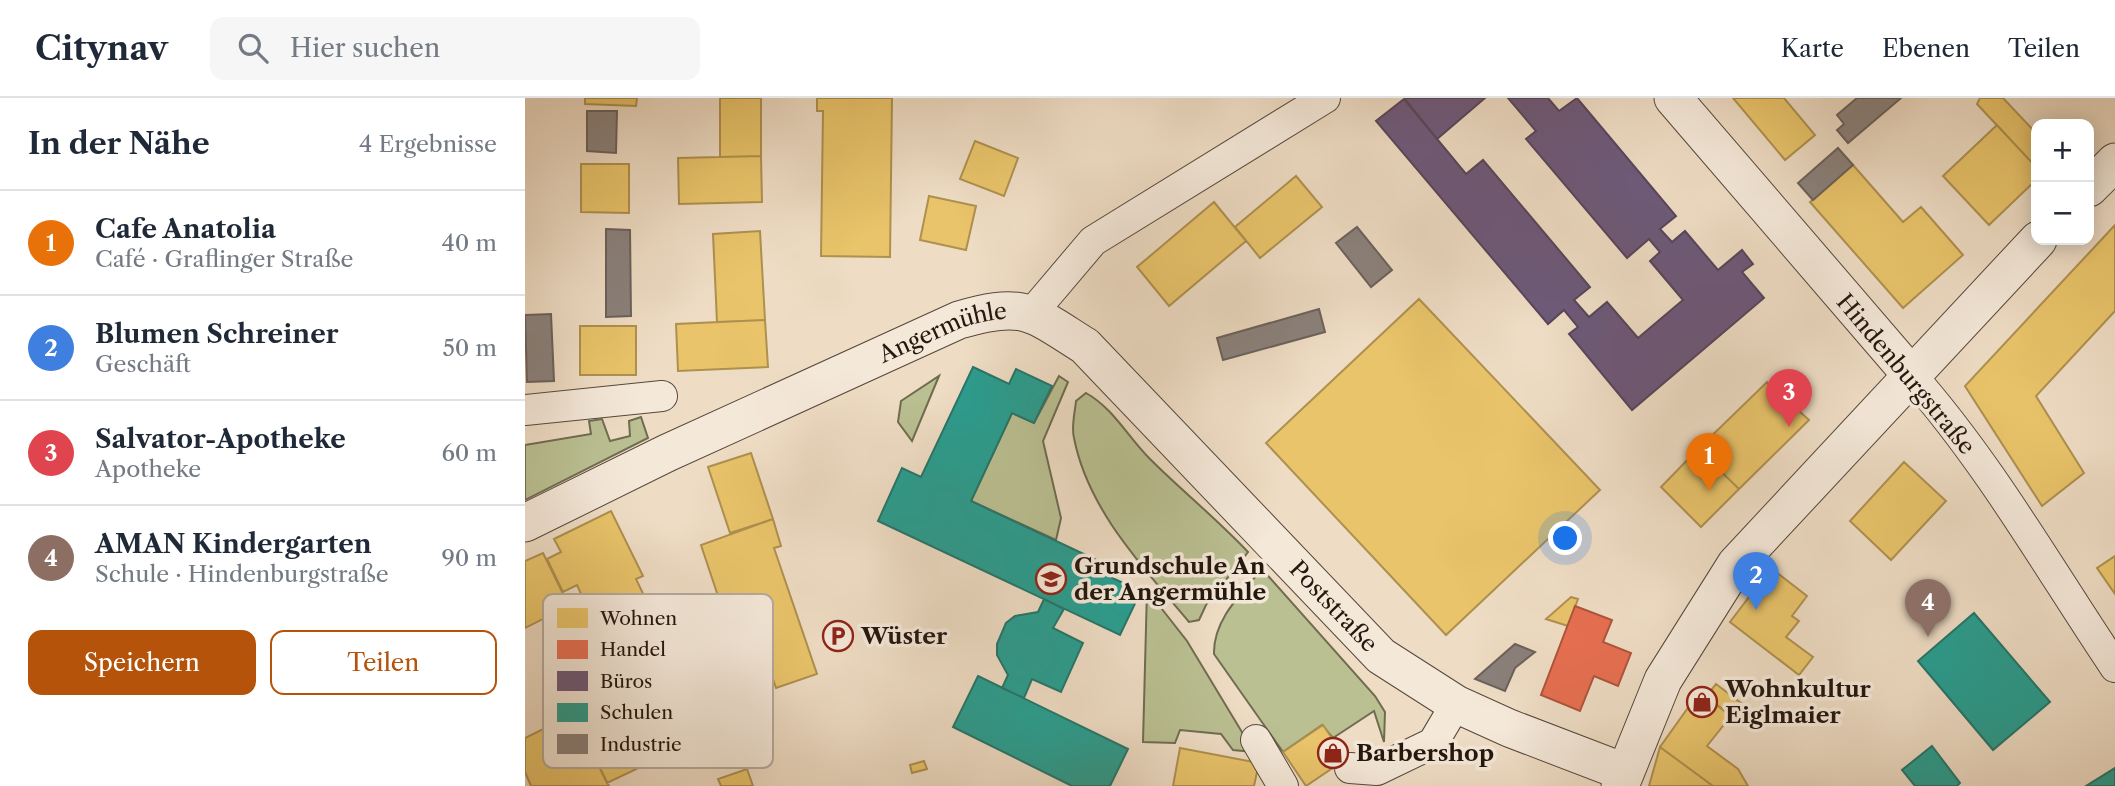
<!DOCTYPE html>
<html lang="de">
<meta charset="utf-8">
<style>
:root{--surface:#fff;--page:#f6f6f7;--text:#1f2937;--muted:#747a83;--line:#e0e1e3;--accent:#b45309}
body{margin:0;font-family:"Libre Caslon Text",serif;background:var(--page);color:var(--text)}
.controls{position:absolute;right:21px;top:21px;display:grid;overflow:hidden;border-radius:14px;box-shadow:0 4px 18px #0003}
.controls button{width:63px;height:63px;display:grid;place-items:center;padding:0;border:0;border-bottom:2px solid var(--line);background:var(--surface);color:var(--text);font:35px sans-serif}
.you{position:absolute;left:1041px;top:441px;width:24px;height:24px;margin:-18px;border:5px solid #fff;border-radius:50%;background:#1a73e8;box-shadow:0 0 0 10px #1a73e833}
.badge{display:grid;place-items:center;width:46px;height:46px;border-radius:50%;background:var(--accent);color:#fff;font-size:23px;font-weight:700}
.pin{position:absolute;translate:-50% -58px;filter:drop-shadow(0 2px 4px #0008)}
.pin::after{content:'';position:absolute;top:37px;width:24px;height:21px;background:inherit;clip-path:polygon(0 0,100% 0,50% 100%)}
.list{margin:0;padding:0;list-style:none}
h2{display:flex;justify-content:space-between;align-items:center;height:91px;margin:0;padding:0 28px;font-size:30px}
h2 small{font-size:23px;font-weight:400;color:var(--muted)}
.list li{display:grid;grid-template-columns:46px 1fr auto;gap:21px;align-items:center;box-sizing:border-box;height:105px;padding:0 28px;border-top:2px solid var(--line)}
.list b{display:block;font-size:26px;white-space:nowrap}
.list p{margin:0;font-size:23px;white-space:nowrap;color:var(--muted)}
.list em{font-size:23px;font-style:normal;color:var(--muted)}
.actions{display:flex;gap:14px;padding:21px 28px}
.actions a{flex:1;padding:16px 0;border:2px solid var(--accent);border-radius:14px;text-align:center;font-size:24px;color:var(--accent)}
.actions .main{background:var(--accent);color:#fff}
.icon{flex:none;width:38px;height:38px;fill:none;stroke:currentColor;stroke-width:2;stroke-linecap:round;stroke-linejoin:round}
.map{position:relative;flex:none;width:1590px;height:688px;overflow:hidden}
header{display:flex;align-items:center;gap:42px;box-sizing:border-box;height:98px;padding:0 35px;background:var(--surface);border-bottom:2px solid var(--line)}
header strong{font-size:33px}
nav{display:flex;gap:38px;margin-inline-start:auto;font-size:24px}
.search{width:490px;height:63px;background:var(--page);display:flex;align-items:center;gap:18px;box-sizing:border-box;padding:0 24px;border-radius:14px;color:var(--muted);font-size:26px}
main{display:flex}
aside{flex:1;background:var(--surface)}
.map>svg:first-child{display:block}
</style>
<header>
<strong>Citynav</strong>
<div class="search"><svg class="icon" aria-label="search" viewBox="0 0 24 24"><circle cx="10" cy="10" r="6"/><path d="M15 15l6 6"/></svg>Hier suchen</div>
<nav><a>Karte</a><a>Ebenen</a><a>Teilen</a></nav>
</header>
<main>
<aside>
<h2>In der Nähe<small>4 Ergebnisse</small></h2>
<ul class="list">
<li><span class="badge" style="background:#e8710a">1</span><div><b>Cafe Anatolia</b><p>Café · Graflinger Straße</p></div><em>40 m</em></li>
<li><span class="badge" style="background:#3f7fe0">2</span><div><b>Blumen Schreiner</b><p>Geschäft</p></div><em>50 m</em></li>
<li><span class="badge" style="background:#e0444e">3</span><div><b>Salvator-Apotheke</b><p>Apotheke</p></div><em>60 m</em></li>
<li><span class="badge" style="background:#8d6e63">4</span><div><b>AMAN Kindergarten</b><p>Schule · Hindenburgstraße</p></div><em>90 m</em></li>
</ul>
<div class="actions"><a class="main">Speichern</a><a>Teilen</a></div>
</aside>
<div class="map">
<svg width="1590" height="688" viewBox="0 0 1590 688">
<rect width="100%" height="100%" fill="#eedcc4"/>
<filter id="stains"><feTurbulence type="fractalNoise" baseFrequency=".00286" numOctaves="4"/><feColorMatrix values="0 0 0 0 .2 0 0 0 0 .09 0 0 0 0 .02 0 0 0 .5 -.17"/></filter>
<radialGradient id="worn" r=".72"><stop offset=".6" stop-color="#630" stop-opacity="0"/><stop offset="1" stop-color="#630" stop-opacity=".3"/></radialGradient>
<path fill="#bac092" stroke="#6f6c50" stroke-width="2" d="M414 278 387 343 373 324 376 303Z
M534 278 543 284 518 343 536 420 531 442 446 403 487 315 509 325Z
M561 295C588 310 603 339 625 361 657 393 692 421 723 454L681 507 674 522 664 524C618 469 563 412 549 340 546 329 550 314 551 303Z
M116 319 123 340 0 402V347L66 336 64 323 77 321 85 343 105 338 104 323Z
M737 471 850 598 860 614 859 644 849 613 808 640 797 627 758 654 689 556C688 522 716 496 737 471Z
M622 492 662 543 729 654 708 652 696 636 655 632 650 645 618 644Z"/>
<path fill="#e9c46a" stroke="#ae904f" stroke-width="2" d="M60 0H112L111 8 60 6Z
M195 0H236V58L195 59Z
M292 0H367L365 159 296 158 298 13H292Z
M1208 0H1259L1290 37 1260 62Z
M1455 0H1478L1511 35V69L1452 6Z
M1472 27 1511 69V82L1464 127 1418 78Z
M450 43 493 60 479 98 435 81Z
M236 58 237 104 154 106 153 60Z
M56 66H104V115L56 114Z
M1328 67 1378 124 1396 109 1438 157 1378 210 1285 104Z
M771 78 797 109 735 160 710 129Z
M404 98 451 108 441 152 395 142Z
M689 104 721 143 644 208 612 169Z
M1590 127V213L1511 298 1559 375 1517 408 1440 288Z
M235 133 240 222 192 224 188 136Z
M894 201 1075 392 921 537 741 345Z
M240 222 243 269 153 273 151 226Z
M55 228H111V277H55Z
M1242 284 1284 322 1214 391 1173 351Z
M1173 351 1214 391 1176 429 1136 389Z
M226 355 248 421 205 435 183 369Z
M1379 364 1421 403 1366 462 1325 423Z
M86 413 118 478 111 481 124 508 81 529 68 503 61 507 52 487 38 494 22 461 36 454 29 441Z
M248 421 256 448 249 450 292 576 251 590 221 502 197 510 176 447Z
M18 455 44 508 0 530V463Z
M1590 458V496L1572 470Z
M1246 470 1282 498 1267 518 1274 523 1261 539 1288 559 1274 577 1205 524Z
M1046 499 1053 501 1043 528 1021 521Z
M126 507 185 636 82 685 61 642 114 617 74 531Z
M1191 586 1216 605 1206 618 1181 599Z
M1175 593 1206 618 1182 648 1213 671 1223 688H1188L1135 649Z
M48 616 84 688H6L0 674V640Z
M798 627 821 661 781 688 758 654Z
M1135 649 1188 688H1124Z
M655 650 734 665 729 688H648Z
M399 663 402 671 387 675 385 667Z
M222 671 228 688H196L193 681Z"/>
<path fill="#e76f51" stroke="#ac553d" stroke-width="2" d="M1050 508 1087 522 1078 544 1106 555 1093 588 1069 578 1055 613 1016 597Z"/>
<path fill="#6d597a" stroke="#57455a" stroke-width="2" d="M879 0H960L912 41Z
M983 0H1023L1034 13 1052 0 1151 118 1135 131 1147 144 1160 133 1193 172 1217 152 1228 166 1217 174 1239 200 1107 312 1044 236 1053 229 1039 212 1023 226 851 23 879 1 941 76 958 62 1065 189 1049 202 1064 219 1082 204 1113 240 1158 202 1125 163 1135 154 1124 141 1102 160 1001 41 1011 33Z"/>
<path fill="#2a9d8f" stroke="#287569" stroke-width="2" d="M448 269 484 286 491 271 527 288 509 325 487 315 446 403 578 465 574 474 616 493 595 537 353 423 377 370 396 379Z
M519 501 539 511 528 530 558 545 536 594 507 581 499 600 477 590 483 577 472 557V546L481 525 490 518 513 514Z
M1449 515 1525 604 1468 652 1393 563Z
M453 578 603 651 585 688H547L428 629Z
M1407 648 1435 685 1432 688H1390L1377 672Z
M1590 670V688H1561Z"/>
<path fill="#8a817c" stroke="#6b615b" stroke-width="2" d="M1332 0H1376L1323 45 1312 32 1319 26 1312 17Z
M62 13H92L91 55 62 53Z
M1313 50 1328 67 1288 102 1273 85Z
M832 129 867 172 846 189 811 145Z
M81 131 105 132 106 218 81 219Z
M794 211 800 234 698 262 692 240Z
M26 216 29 283 2 284 0 217Z
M990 546 1010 554 990 570 980 593 950 581Z"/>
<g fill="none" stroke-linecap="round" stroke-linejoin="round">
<g stroke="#56483c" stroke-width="32">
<path id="minor" d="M507 215 568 143 800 0
M1387 278C1466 368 1524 471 1590 569
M0 312 137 298
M731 642 758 688
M825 670 852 672 908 645 931 606"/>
</g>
<g stroke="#56483c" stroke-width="39">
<g id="tertiary">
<path d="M1148 0 1387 278"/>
<path d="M1564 90 1590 64"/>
<path id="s1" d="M0 425 142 355 434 222C499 203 506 214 560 248L856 558 931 606 984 630 1099 674"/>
<path d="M1095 688 1138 582 1211 466 1513 142"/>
</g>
</g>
<use href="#minor" stroke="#f4e8d9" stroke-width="30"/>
<use href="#tertiary" stroke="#f4e8d9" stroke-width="37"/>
</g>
<defs>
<g id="school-ring" transform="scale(1.575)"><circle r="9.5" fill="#f4e8d9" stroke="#8f2418" stroke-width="1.5"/><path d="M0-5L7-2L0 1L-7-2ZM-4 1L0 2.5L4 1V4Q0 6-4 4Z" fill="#8f2418"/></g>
<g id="parking-ring" transform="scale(1.575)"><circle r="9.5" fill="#f4e8d9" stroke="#8f2418" stroke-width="1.5"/><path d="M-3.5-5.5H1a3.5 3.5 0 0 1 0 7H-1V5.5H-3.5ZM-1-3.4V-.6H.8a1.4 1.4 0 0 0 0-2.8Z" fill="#8f2418"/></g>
<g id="shop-ring" transform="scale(1.575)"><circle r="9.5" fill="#f4e8d9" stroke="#8f2418" stroke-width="1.5"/><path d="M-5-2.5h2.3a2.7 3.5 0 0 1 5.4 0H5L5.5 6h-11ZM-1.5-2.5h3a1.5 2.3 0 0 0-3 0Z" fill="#8f2418"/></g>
</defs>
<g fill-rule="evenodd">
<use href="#school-ring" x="526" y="481"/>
<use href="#parking-ring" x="313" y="538"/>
<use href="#shop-ring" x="1177" y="604"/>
<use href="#shop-ring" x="808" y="655"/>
</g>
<g text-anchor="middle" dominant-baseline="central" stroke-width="7" stroke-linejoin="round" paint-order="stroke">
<g font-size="23" fill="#24170f" stroke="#f4e8d9">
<text stroke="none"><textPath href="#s1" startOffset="460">Angermühle</textPath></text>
<text transform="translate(1381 276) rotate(50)">Hindenburgstraße</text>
<text stroke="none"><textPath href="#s1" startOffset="975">Poststraße</textPath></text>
</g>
<g font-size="23" font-weight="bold" fill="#24170f" stroke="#f4e8d9" text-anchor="start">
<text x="549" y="468">Grundschule An<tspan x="549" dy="26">der Angermühle</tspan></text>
<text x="336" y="538">Wüster</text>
<text x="1200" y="591">Wohnkultur<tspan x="1200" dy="26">Eiglmaier</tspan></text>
<text x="831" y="655">Barbershop</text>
</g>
</g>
<rect x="18" y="496" width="230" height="174" rx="10" fill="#f4e8d9" stroke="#b6a99c" stroke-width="2"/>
<rect x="32" y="510" width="31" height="20" fill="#e9c46a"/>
<rect x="32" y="542" width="31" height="19" fill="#e76f51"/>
<rect x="32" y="573" width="31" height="20" fill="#6d597a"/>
<rect x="32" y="605" width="31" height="19" fill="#2a9d8f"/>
<rect x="32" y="636" width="31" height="20" fill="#8a817c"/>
<g font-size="19" fill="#24170f">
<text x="75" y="527">Wohnen</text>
<text x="75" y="558">Handel</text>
<text x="75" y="590">Büros</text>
<text x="75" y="621">Schulen</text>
<text x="75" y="653">Industrie</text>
</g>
<rect width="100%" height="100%" filter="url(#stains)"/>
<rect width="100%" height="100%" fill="url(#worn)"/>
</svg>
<div class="controls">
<button>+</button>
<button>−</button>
</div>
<div class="you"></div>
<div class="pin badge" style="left:1184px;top:393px;background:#e8710a">1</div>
<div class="pin badge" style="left:1231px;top:512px;background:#3f7fe0">2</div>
<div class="pin badge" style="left:1264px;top:329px;background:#e0444e">3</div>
<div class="pin badge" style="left:1403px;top:539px;background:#8d6e63">4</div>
</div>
</main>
